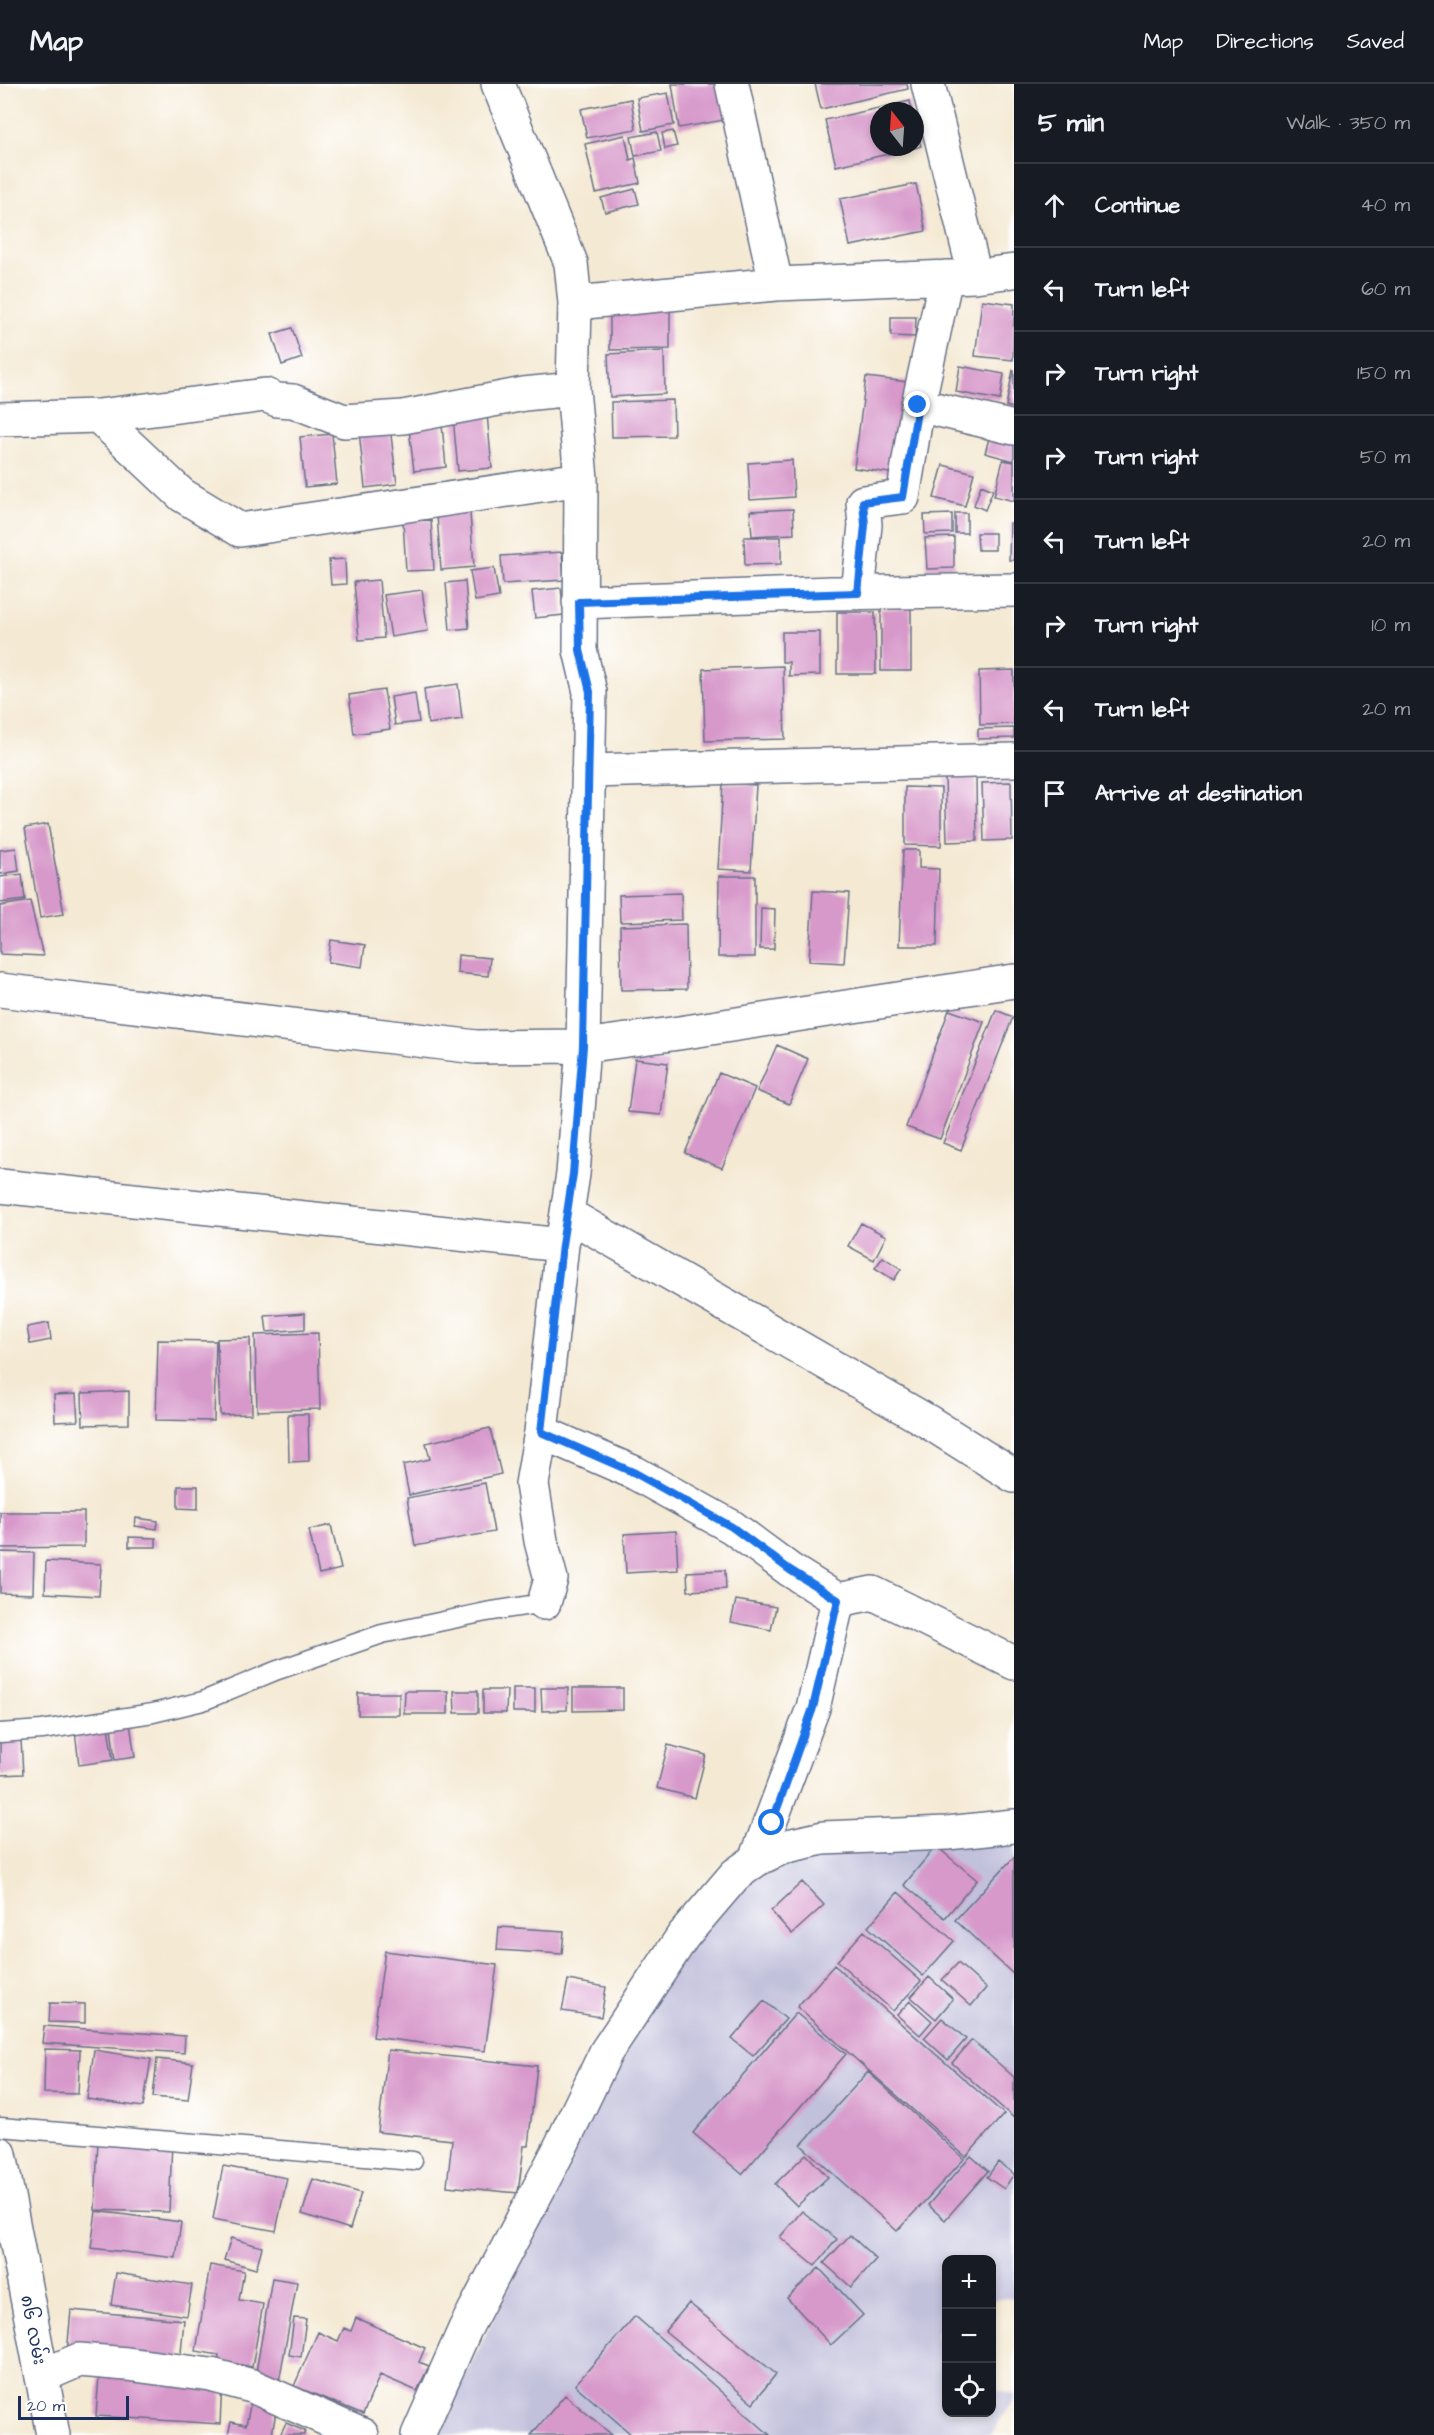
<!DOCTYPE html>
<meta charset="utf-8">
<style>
:root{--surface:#171b24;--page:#20242c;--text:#f1f3f6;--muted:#9ea1a6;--line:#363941}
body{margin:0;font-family:"Architects Daughter","Noto Sans Myanmar",sans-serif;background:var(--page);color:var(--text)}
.controls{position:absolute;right:18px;bottom:18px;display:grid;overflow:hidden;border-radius:12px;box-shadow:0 3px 9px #0003}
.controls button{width:54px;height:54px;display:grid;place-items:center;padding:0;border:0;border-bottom:2px solid var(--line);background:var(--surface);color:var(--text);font:30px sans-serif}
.compass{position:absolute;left:870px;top:18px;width:54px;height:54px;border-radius:50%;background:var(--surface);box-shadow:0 3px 9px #0003;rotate:343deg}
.scale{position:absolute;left:18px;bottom:15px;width:111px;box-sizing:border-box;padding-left:6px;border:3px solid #1b2f5e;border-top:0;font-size:16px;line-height:21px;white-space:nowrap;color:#1b2f5e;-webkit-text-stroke:4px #fff;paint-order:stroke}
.stop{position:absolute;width:18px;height:18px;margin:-14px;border:4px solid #1a73e8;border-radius:50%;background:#fff}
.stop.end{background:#1a73e8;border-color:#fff;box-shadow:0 2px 6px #0008}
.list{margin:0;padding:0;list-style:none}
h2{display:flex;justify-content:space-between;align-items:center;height:78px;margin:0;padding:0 24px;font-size:26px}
h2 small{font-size:20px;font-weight:400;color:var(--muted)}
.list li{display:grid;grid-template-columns:39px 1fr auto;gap:18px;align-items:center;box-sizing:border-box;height:84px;padding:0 24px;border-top:2px solid var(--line)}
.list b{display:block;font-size:22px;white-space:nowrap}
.list em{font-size:20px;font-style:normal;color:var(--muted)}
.icon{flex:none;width:33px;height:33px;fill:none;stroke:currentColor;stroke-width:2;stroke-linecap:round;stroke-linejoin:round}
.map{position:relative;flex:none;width:1014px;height:2351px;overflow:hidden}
header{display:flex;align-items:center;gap:36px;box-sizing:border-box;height:84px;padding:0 30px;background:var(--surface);border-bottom:2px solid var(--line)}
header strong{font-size:28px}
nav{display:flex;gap:33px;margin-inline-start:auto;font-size:21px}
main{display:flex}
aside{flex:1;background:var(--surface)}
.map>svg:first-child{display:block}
</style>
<header>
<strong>Map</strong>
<nav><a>Map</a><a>Directions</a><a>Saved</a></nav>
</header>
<main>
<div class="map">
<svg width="1014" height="2351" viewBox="0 0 1014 2351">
<rect width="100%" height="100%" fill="#fff"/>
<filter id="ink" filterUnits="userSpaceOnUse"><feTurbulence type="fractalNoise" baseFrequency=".0167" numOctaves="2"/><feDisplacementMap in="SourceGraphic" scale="12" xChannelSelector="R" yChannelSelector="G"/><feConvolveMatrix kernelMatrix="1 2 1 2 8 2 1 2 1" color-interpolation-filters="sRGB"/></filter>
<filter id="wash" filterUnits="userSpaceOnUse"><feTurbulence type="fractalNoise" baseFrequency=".008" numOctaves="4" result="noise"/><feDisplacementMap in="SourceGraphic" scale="24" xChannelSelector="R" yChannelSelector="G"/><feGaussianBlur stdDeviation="1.35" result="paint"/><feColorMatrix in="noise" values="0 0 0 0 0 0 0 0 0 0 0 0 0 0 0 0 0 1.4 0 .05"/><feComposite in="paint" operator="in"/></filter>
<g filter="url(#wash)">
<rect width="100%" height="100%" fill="#f4e9d3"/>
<path fill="#c2c1dc" d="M1014 1749V2213L992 2216V2176H946V2239L935 2250 946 2274V2328H992V2303L1014 2311V2315L991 2351H436L537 2147 616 1967 679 1863 772 1769Z"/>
<g id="blocks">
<path fill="#d798ca" d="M672 0H724L730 35 679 44Z
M815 0H907L908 5 821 25Z
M668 9 674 41 643 47 637 14Z
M631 15 636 45 587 54 581 25Z
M910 17 912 27H879V63L914 64 836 82 825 36Z
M915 42 921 62 915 64Z
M673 47 677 62 665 65 662 49Z
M657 48 661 67 635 72 631 53Z
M625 51 630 76 635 74 640 99 596 109 585 60Z
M916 100 926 147 850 162 840 115Z
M635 105 639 120 605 128 601 114Z
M982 216 1014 220 1013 276 975 272Z
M670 225V265L610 266V226Z
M891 233H916L915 253 891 252Z
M292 244 302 274 282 281 272 250Z
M664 267 665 310 610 313 608 270Z
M960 282 1004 290 1000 316 956 308Z
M1013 286H1014V324L1006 322Z
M866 293 916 299 904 391 854 384Z
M673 316 674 352 612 353 611 318Z
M487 330 492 384 458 387 453 333Z
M442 341 446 383 414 387 409 345Z
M390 343 397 400 365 404 359 347Z
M991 347 1014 353V377L985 369Z
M332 350 337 400 305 403 300 353Z
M792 376 794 413 750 416 748 379Z
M1003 376 1014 378V417L994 412Z
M943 381 974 389 965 422 934 414Z
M981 401 993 406 985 426 974 421Z
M793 425 794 450 752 452 750 427Z
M470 429 474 483 441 486 437 431Z
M955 429H967V449H955Z
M952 430V449L925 450 924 431Z
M431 436 434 486 406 487 403 437Z
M1010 439H1014V476H1009Z
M977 449H995V466H978Z
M744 453H781V480L745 481Z
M954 453V484L927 485 925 454Z
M562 468 564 496 503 500 501 472Z
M345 475 346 500 331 501 329 476Z
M494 484 499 513 475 517 470 487Z
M379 496 384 554 359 556 354 498Z
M465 497 469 544 450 546 446 499Z
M561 504 564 531 535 534 532 507Z
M422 506 428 547 391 553 384 511Z
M911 524V587H881V525Z
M837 528H875L876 590H837Z
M782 548H820V591L789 592V578H782Z
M783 582 785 655 705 657 703 585Z
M1014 586V640L980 641 979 587Z
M458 600 462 635 428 640 424 605Z
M384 606 390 645 354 650 349 611Z
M415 609 419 638 395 641 391 613Z
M1014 644V654L978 655V645Z
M976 693 977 757 947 758 945 694Z
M1011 698 1012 756 984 757 982 699Z
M723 699 756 701 751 787 718 785Z
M905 703 941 704V762L905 761Z
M48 740 64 830 40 834 25 744Z
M16 764 19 787 0 790V766Z
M903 766H919V784L939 785 937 862H899Z
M22 790 25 816 0 819V793Z
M719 792H755V873H718Z
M813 807 849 809 844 879 809 877Z
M681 809 682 836 620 838 619 811Z
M30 817 43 872 0 870V822Z
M761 824 775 825 774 865H760Z
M686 840 687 905 621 906 620 842Z
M331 856 365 861 362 883 328 878Z
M458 871 490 874 488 892 457 889Z
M949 926 984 938 940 1055 906 1043Z
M996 926 1013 933 961 1066 943 1059Z
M777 961 808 975 789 1020 757 1007Z
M635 975 668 979 661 1031 628 1028Z
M719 989 755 1004 722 1084 685 1069Z
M861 1139 886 1152 874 1176 848 1162Z
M883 1173 901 1185 894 1196 875 1184Z
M305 1229V1245L267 1248 265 1232Z
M49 1239 51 1256 30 1260 27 1243Z
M318 1249 320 1325 257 1327 255 1251Z
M250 1254 252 1330 220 1331 217 1255Z
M158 1256 216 1257 214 1337 156 1336Z
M129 1307V1340L83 1341 82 1309Z
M76 1310 78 1337 55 1338 54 1311Z
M288 1330H308L309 1377 289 1378Z
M490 1344 501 1390 409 1411 403 1381 430 1375 426 1359Z
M485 1399 494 1448 415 1462 407 1414Z
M178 1402H198V1425L178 1424Z
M0 1428H84V1463L0 1464Z
M136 1434 158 1437 157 1445 135 1442Z
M331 1441 341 1485 319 1490 309 1446Z
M676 1447 678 1486 626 1489 624 1450Z
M129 1453 156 1454V1463H129Z
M0 1468 34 1469 33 1510 0 1509Z
M46 1477 101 1480 99 1512 45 1509Z
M725 1486 726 1505 688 1507 687 1488Z
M736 1516 776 1523 771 1546 731 1538Z
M513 1604H535V1628H513Z
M541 1604H568L567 1626 542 1627Z
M573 1604H623V1626L573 1627Z
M483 1606H507L506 1629H483Z
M405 1607H448V1630H404Z
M454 1607H478V1629H455Z
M358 1609H399V1631H358Z
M130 1640 135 1673 115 1676 111 1643Z
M108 1643 113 1676 79 1681 75 1647Z
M21 1656 23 1690 0 1691V1657Z
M668 1661 706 1671 695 1714 657 1704Z
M936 1762 977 1796 945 1834 904 1801Z
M1014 1773V1891L955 1836Z
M802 1798 824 1821 792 1850 771 1827Z
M898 1808 954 1857 923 1892 868 1843Z
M499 1843 564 1847 562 1870 497 1866Z
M864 1847 921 1897 893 1927 837 1877Z
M385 1867 497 1881 485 1967 373 1953Z
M958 1879 986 1904 971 1922 942 1896Z
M834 1881 1004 2030 966 2073 797 1923Z
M929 1893 953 1915 936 1935 911 1913Z
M568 1896 606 1903 601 1933 562 1927Z
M764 1917 786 1935 753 1972 732 1955Z
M910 1917 932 1937 920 1951 897 1931Z
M50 1919 85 1920V1939L49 1938Z
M796 1929 846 1970 742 2090 693 2049Z
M942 1934 966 1955 948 1976 924 1954Z
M44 1942 185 1952 184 1969 42 1959Z
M972 1956 1014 1993V2034L952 1979Z
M45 1965 80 1966 78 2010 44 2009Z
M94 1966 151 1975 143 2023 87 2015Z
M388 1966 537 1982 528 2062H524L518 2109 447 2102 452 2056 378 2048Z
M157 1975 193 1979 188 2016 153 2013Z
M868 1988 964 2075 897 2147 801 2061Z
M98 2055 172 2058 169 2128 95 2126Z
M806 2070 828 2093 797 2122 775 2100Z
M971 2072 988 2087 945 2136 928 2121Z
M998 2078 1014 2090 1004 2105 987 2093Z
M223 2082 287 2094 276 2147 213 2135Z
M313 2095 361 2109 350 2145 302 2130Z
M96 2127 181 2138 176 2174 91 2164Z
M802 2127 837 2155 815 2182 780 2153Z
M850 2151 876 2175 851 2203 824 2179Z
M231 2154 262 2163 256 2185 224 2176Z
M210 2181 244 2187 239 2216 263 2220 252 2283 218 2277 219 2271 196 2267Z
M819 2184 863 2231 831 2261 787 2214Z
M116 2189 192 2201 187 2232 111 2221Z
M272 2194 297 2198 279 2298 255 2294Z
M689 2219 776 2290 753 2319 665 2247Z
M71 2226 184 2236 180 2280 67 2269Z
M635 2232 658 2252 770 2351H632L575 2301Z
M294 2234 306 2235 301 2273 289 2271Z
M356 2234 425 2264 419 2278 429 2282 417 2307 380 2291 363 2330 294 2302 318 2248 338 2257 344 2244 351 2247Z
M99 2291 222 2299 220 2340 96 2332Z
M565 2311 612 2351H531Z
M251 2317 277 2322 272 2351H228L231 2338 246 2341Z
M286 2339 305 2347 304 2351H280Z"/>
</g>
</g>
<g filter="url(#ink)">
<use href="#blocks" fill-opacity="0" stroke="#677087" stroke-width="1.5"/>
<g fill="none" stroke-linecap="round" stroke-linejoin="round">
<g stroke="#677087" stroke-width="21">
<path id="lane" d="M0 1649 42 1646 153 1629 203 1617 275 1587 382 1550 486 1528 544 1519
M0 2043 413 2077"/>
</g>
<g stroke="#677087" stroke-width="36">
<path id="street" d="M498 0 571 179 575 219 573 305 581 395 580 566 590 608 583 962 573 1090 562 1161 541 1348 635 1389 732 1443 790 1486 838 1516 813 1624 756 1776
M732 0 776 200
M928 0 975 192
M575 219 776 200 975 192 1014 187
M918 321 1014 344
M98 332 182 411 240 446 581 395
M0 335 98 332 265 311 277 316 293 317 344 337 403 333 524 310 573 305
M858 509 865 441 863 418 903 413 918 321 946 193
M579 518 832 509 1014 506
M588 687 1014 676
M0 906 476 963 583 962 679 949 1014 897
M0 1102 562 1161
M567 1130 927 1337 1014 1392
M541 1348 532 1400 541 1457 551 1495 544 1519
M838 1516 873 1509 1014 1579
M42 2292 79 2276 127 2280 211 2291 252 2302 362 2351
M418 2351 465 2245 559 2066 606 1968 683 1852 735 1791 756 1776 783 1763 823 1754 947 1749 1014 1742"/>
</g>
<g stroke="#677087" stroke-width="36">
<path id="secondary" d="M0 2070 53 2351"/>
</g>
<use href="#lane" stroke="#fff" stroke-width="18"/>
<use href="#street" stroke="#fff" stroke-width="33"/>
<use href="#secondary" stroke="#fff" stroke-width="33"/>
</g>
</g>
<g fill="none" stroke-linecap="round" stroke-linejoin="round" filter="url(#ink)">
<path stroke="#1a73e8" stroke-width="8" d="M772 1739 813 1624 838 1516 790 1486 732 1443 635 1389 541 1348 562 1161 573 1090 583 962 590 608 580 566 579 518 858 509 865 441 863 418 903 413 918 321"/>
</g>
<g text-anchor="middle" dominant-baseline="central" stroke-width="5" stroke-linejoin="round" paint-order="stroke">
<g font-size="18" fill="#1b2f5e" stroke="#fff">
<text transform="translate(33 2246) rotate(79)">၈၆ လမ်း</text>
</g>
</g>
</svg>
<div class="controls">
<button>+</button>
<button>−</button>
<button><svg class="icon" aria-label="locate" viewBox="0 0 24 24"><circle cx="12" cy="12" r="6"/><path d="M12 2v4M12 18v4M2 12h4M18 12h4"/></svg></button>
</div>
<svg class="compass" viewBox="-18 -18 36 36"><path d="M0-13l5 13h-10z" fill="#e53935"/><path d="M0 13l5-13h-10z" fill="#9ea1a6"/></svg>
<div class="scale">20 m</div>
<div class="stop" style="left:772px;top:1739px"></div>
<div class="stop end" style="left:918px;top:321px"></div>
</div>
<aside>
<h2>5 min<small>Walk · 350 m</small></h2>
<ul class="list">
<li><svg class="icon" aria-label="ahead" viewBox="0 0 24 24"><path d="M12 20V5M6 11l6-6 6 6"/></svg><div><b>Continue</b></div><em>40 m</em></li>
<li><svg class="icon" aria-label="left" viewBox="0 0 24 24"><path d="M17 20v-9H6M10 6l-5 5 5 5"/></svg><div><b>Turn left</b></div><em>60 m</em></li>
<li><svg class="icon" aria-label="right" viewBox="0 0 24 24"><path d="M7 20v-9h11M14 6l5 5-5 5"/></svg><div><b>Turn right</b></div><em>150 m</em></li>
<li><svg class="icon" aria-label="right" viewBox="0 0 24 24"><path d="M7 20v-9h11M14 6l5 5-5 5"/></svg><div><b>Turn right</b></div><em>50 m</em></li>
<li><svg class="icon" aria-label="left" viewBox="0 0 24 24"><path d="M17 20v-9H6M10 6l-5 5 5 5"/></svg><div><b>Turn left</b></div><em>20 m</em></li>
<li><svg class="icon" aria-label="right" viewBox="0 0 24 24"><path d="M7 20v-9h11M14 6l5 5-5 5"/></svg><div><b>Turn right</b></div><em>10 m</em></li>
<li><svg class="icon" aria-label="left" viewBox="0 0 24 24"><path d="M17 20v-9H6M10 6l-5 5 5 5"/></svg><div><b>Turn left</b></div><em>20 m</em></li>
<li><svg class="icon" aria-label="arrive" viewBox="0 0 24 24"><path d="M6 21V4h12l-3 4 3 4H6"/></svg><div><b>Arrive at destination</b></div></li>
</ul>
</aside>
</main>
